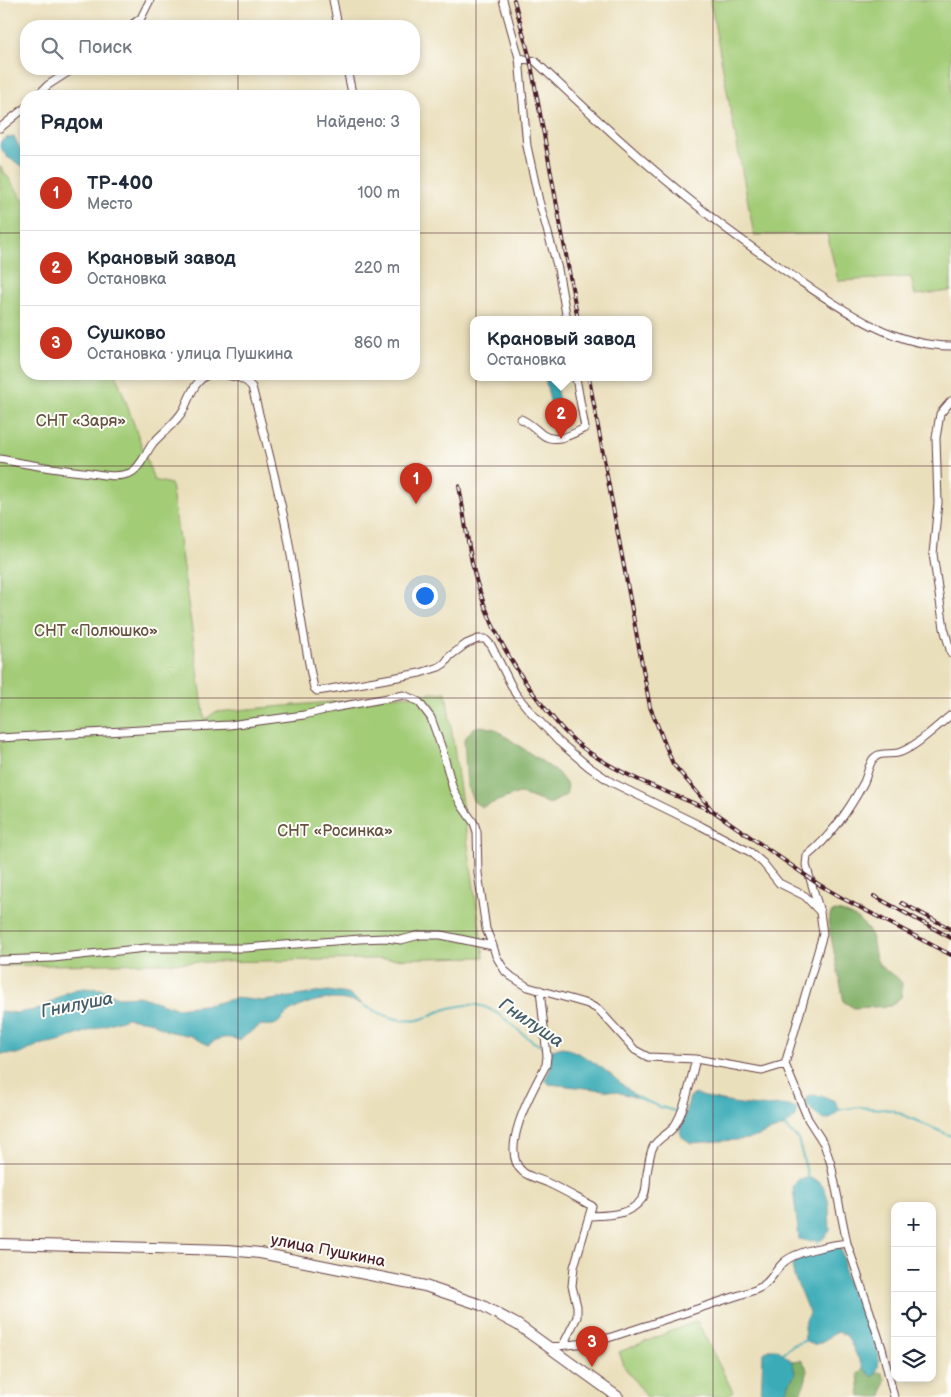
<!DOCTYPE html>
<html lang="ru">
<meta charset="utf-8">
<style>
:root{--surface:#fff;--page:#f2f2f3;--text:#1f2937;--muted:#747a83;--line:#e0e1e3;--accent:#c8321e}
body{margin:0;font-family:"Balsamiq Sans",sans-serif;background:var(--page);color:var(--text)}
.controls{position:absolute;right:15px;bottom:15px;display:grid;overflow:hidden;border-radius:10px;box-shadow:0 2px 8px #0003}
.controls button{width:45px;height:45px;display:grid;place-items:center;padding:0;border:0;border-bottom:1px solid var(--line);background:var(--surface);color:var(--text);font:25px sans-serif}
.you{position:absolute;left:424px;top:595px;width:18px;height:18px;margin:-12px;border:4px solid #fff;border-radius:50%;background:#1a73e8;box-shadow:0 0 0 8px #1a73e833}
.badge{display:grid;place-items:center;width:32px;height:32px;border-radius:50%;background:var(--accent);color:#fff;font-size:16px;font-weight:700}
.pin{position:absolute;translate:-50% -41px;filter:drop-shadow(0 1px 2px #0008)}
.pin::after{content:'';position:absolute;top:26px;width:18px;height:15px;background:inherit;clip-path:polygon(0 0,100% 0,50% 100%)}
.popup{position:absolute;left:470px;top:316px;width:182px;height:65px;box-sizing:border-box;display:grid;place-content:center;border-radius:10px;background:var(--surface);filter:drop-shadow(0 1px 4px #0005);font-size:16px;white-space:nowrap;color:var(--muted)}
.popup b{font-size:19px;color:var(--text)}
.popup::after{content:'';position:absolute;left:50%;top:100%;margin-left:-10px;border:10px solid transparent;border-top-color:var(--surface)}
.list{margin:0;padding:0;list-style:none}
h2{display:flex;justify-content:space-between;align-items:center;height:65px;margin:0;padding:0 20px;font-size:21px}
h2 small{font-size:16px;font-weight:400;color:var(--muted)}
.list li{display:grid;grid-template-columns:32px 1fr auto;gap:15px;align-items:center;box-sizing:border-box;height:75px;padding:0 20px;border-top:1px solid var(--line)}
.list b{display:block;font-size:19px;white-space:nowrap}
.list p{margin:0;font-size:16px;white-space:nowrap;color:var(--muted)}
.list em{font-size:16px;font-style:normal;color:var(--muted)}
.icon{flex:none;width:28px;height:28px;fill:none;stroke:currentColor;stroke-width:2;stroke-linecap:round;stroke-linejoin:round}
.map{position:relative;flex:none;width:951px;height:1397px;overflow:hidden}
.search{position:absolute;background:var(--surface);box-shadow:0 2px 8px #0003;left:20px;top:20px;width:400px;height:55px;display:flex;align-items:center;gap:12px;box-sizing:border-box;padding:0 18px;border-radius:20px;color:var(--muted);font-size:19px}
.panel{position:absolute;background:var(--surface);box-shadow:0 2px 8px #0003;left:20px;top:90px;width:400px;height:290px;border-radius:20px}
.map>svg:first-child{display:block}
</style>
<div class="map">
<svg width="951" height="1397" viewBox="0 0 951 1397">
<rect width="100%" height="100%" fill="#fdfcf7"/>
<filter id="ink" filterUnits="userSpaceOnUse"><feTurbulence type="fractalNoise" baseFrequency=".02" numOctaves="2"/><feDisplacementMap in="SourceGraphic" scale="10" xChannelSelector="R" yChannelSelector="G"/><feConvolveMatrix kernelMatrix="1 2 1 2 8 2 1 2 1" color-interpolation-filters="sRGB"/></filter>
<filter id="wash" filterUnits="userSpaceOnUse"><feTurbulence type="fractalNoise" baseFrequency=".0096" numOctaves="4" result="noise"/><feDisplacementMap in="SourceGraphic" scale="20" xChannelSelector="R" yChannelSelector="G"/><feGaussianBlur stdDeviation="1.12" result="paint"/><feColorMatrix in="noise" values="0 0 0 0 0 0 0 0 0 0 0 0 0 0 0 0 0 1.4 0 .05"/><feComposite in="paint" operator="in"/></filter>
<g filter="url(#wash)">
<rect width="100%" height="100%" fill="#eadfbb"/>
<path fill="#a3cc77" stroke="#767651" d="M710 0H951V291L915 295 911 277 838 281 827 234 754 235Z
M0 166 26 203V374H116L154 480 171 484 205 720 215 712 446 692 484 957 0 966Z
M697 1321 733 1392 726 1397H647L625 1368 619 1352Z"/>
<path fill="#82b068" stroke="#66684a" d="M481 726 495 729 557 772 568 786 566 795 550 804 519 793 482 807 474 802 467 787 464 740 473 728Z
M835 911C848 912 865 921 870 934 875 943 873 955 879 964 885 973 894 972 902 983L901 997 891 1006 854 1008 844 1002 828 922 831 913Z
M801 1360C813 1370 804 1385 798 1397H782L795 1373 792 1361Z
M863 1368 873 1377 878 1372 882 1373 885 1379 882 1397H860L858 1373Z"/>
<path fill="#3bacb7" stroke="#426671" d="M14 137 26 159V168L7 157 0 147 1 141 6 138Z
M545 378H555L562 420 559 424 554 420Z
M83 988 102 989 118 997 139 996 176 1008 212 1004 236 998 264 1001 328 991 348 994 364 1005C340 996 316 997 293 1010 277 1018 283 1028 261 1025L239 1040C226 1036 220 1037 208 1045L191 1036 167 1031 149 1021 127 1018 59 1041 38 1045 20 1054H0V1011L17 1013 40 1009 66 993Z
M563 1047C593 1057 615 1078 638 1098L613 1091 549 1084 545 1079 550 1070 552 1050Z
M696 1094C715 1101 738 1104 758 1106 771 1107 785 1102 796 1109V1116L785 1126 750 1139 691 1143 682 1137 680 1131 690 1097Z
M810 1095 823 1096 835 1101 839 1110 832 1118 825 1120C815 1115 810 1110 805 1099Z
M809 1178C813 1179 817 1180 820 1183 831 1193 829 1217 830 1231L822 1240 809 1241 799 1239 793 1188 798 1179Z
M840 1248C846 1258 842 1270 847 1281 857 1304 893 1353 873 1377L863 1368 847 1336 839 1332C827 1335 817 1352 805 1340L804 1326 809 1313 794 1276 792 1265C802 1254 826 1249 840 1248Z
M769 1349H777L792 1361 795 1373 782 1397H761L763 1354Z"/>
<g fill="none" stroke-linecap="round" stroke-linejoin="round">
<path stroke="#3bacb7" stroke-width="2" d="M363 1005C380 1014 398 1023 418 1020 427 1018 434 1013 443 1010 452 1007 467 1004 477 1005 496 1008 514 1027 528 1038 533 1042 539 1045 544 1048
M637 1097 660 1107 679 1112
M795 1110 809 1105
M838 1110 859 1107 892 1110 951 1136
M783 1125 798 1139 809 1180
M817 1239 819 1254
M783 1353 792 1346 806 1340"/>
</g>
</g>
<g filter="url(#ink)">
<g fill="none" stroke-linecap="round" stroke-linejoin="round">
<g stroke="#623c41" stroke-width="9">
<path id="street" d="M333 0 338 26
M503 0 519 58 527 146 539 201 558 269 567 320
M130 26 141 18 150 0
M519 58 535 61C590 113 645 165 705 212 734 236 766 257 797 279 843 310 893 346 951 346
M347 69 352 93
M37 96 48 85 73 69
M0 128 26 107
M221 374C233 377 243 376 252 387 264 433 276 480 286 527 296 580 302 634 314 688L317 691 330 689 420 673 439 667 445 663 450 656 466 644 478 639H485L491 645 515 693 528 709 558 741 589 767 611 782 701 826 750 852 763 863 779 883 805 896 820 912
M951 401 940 414 936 438 938 503 933 554 944 628 951 653
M521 419C530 423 535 429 543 435 556 444 573 434 585 428L576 378
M0 459C30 465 60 470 91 473 103 475 118 478 130 473 140 469 146 452 153 443 163 432 177 422 184 409 190 396 196 377 211 374
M0 738 229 725 304 715 333 708 404 695 419 702 431 718 442 749 453 789 462 806 474 823 477 832 478 873 486 929 493 946
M0 960 53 958 146 948H245L360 939 386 938 401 940 420 935H441L493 946 496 956 505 971 512 977 528 987 588 1004 599 1010 635 1050 648 1057 696 1059 762 1071 785 1064
M540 990 547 1056 546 1065C534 1087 497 1151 523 1172 529 1177 540 1179 548 1183 563 1190 577 1198 592 1206L574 1267 572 1286 577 1306V1317L563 1345
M785 1064 823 934 820 912 806 865 807 856C830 837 849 810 863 784 867 777 868 766 873 759 880 751 889 755 898 753 915 748 937 726 951 715
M785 1064 808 1119 824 1144 831 1164 847 1243 882 1348 894 1397
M589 1216C607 1215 630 1216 642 1199 647 1193 646 1181 647 1173 649 1164 649 1155 653 1147 657 1139 667 1135 673 1128 686 1110 690 1081 696 1059
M548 1347 596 1342 755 1290C770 1284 772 1274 783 1263 795 1251 830 1245 847 1243"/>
</g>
<g stroke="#623c41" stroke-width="12">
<path id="secondary" d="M0 1244 228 1250 260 1253 425 1286 481 1305 518 1325 618 1397"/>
</g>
<use href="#street" stroke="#fff" stroke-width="7"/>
<use href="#secondary" stroke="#fff" stroke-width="10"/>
<g stroke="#4a1f2b" stroke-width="4">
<path id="rail" d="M514 0 530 59 578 320
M589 378 650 707 673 764 713 811 818 884 842 898 951 955
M459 486C465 517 468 553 477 583 490 627 512 666 540 702 555 721 570 740 590 753 627 778 670 793 710 810
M874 896 951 938
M902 903 951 929"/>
</g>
<use href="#rail" stroke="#fdfcf7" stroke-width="2" stroke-dasharray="5.5" stroke-linecap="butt"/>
</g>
</g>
<path fill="none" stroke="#4a1f2b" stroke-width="1" stroke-opacity="0.55" d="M238 0V26M476 0V1397M713 0V1397M238 69V96M0 233H26M414 233H951M238 374V1397M0 466H951M0 698H951M0 931H951M0 1164H951"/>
<g text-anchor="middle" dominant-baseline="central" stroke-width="4" stroke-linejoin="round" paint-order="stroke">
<g font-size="16" fill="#655342" stroke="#fdfcf7">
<text x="81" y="421">СНТ «Заря»</text>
<text x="96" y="631">СНТ «Полюшко»</text>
<text x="335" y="831">СНТ «Росинка»</text>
</g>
<g font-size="16" fill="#4a1f2b" stroke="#fdfcf7">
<text transform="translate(328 1251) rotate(11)">улица Пушкина</text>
</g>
<g font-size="18" font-style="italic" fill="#435e6a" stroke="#fdfcf7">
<text transform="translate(77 1005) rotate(-11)">Гнилуша</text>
<text transform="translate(531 1023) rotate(34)">Гнилуша</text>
</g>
</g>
</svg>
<div class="controls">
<button>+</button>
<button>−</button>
<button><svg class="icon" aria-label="locate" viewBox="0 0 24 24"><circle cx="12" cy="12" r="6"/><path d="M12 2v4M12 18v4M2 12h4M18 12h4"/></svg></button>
<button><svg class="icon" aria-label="layers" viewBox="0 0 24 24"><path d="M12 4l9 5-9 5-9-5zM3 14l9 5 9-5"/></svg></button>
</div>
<div class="you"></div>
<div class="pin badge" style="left:416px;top:504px">1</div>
<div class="pin badge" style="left:561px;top:439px">2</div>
<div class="popup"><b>Крановый завод</b>Остановка</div>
<div class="pin badge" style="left:592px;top:1367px">3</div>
<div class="search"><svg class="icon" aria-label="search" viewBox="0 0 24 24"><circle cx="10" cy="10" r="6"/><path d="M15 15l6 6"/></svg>Поиск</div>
<section class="panel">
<h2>Рядом<small>Найдено: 3</small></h2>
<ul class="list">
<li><span class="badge">1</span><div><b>ТР-400</b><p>Место</p></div><em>100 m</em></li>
<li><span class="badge">2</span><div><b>Крановый завод</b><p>Остановка</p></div><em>220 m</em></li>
<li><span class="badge">3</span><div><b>Сушково</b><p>Остановка · улица Пушкина</p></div><em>860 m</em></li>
</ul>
</section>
</div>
